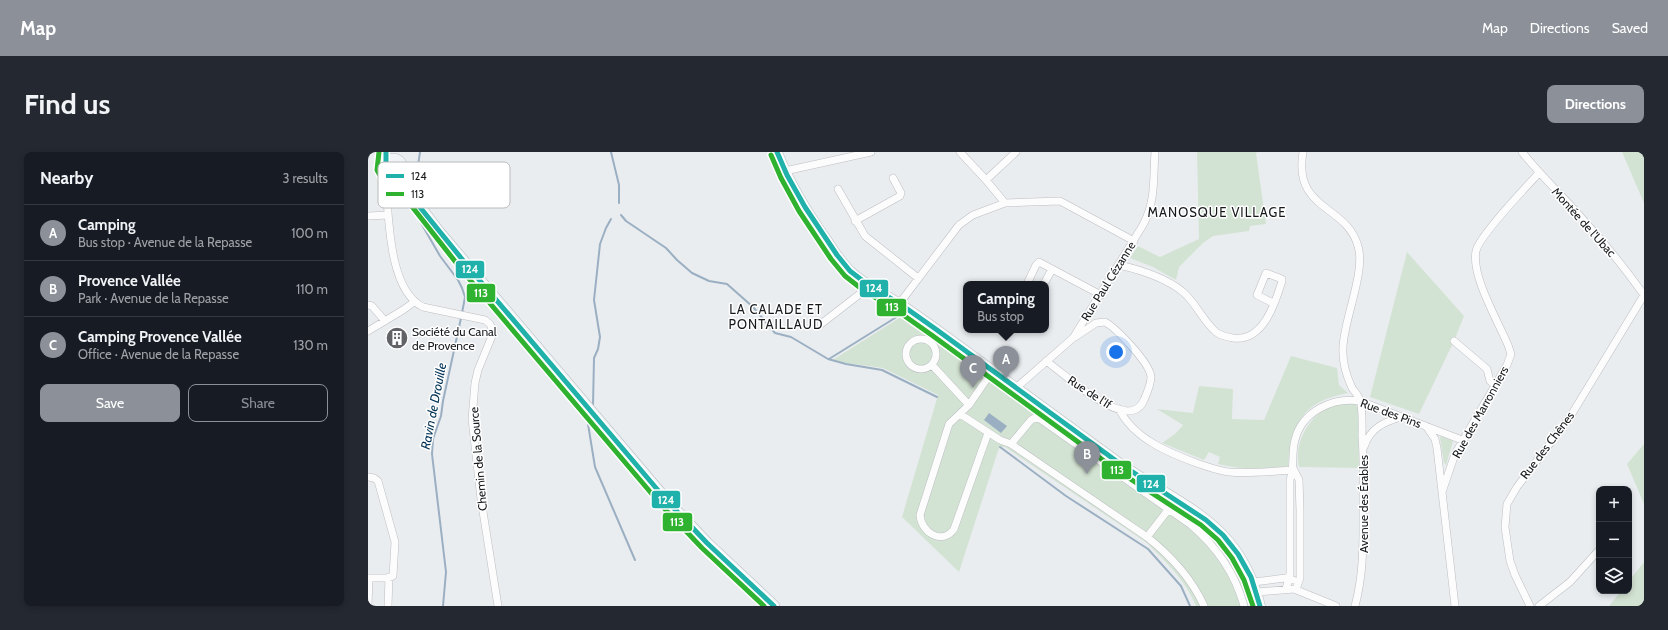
<!DOCTYPE html>
<meta charset="utf-8">
<style>
:root{--surface:#171b24;--page:#242831;--text:#f1f3f6;--muted:#9ea1a6;--line:#363941;--accent:#8c9099}
body{margin:0;font-family:Cabin,sans-serif;background:var(--page);color:var(--text)}
.controls{position:absolute;right:12px;bottom:12px;display:grid;overflow:hidden;border-radius:8px;box-shadow:0 2px 6px #0003}
.controls button{width:36px;height:36px;display:grid;place-items:center;padding:0;border:0;border-bottom:1px solid var(--line);background:var(--surface);color:var(--text);font:20px sans-serif}
.you{position:absolute;left:748px;top:200px;width:14px;height:14px;margin:-10px;border:3px solid #fff;border-radius:50%;background:#1a73e8;box-shadow:0 0 0 6px #1a73e833}
.badge{display:grid;place-items:center;width:26px;height:26px;border-radius:50%;background:var(--accent);color:#fff;font-size:13px;font-weight:700}
.pin{position:absolute;translate:-50% -33px;filter:drop-shadow(0 1px 2px #0008)}
.pin::after{content:'';position:absolute;top:21px;width:14px;height:12px;background:inherit;clip-path:polygon(0 0,100% 0,50% 100%)}
.popup{position:absolute;left:595px;top:129px;width:86px;height:52px;box-sizing:border-box;display:grid;place-content:center;border-radius:8px;background:var(--surface);filter:drop-shadow(0 1px 3px #0005);font-size:13px;white-space:nowrap;color:var(--muted)}
.popup b{font-size:15px;color:var(--text)}
.popup::after{content:'';position:absolute;left:50%;top:100%;margin-left:-8px;border:8px solid transparent;border-top-color:var(--surface)}
.list{margin:0;padding:0;list-style:none}
h2{display:flex;justify-content:space-between;align-items:center;height:52px;margin:0;padding:0 16px;font-size:17px}
h2 small{font-size:13px;font-weight:400;color:var(--muted)}
.list li{display:grid;grid-template-columns:26px 1fr auto;gap:12px;align-items:center;box-sizing:border-box;height:56px;padding:0 16px;border-top:1px solid var(--line)}
.list b{display:block;font-size:15px;white-space:nowrap}
.list p{margin:0;font-size:13px;white-space:nowrap;color:var(--muted)}
.list em{font-size:13px;font-style:normal;color:var(--muted)}
.actions{display:flex;gap:8px;padding:12px 16px}
.actions a{flex:1;padding:9px 0;border:1px solid var(--accent);border-radius:8px;text-align:center;font-size:14px;color:var(--accent)}
.actions .main{background:var(--accent);color:#fff}
.icon{flex:none;width:22px;height:22px;fill:none;stroke:currentColor;stroke-width:2;stroke-linecap:round;stroke-linejoin:round}
.map{position:relative;flex:none;width:1276px;height:454px;overflow:hidden;border-radius:8px}
header{display:flex;align-items:center;gap:24px;box-sizing:border-box;height:56px;padding:0 20px;background:var(--accent);color:#fff}
header strong{font-size:19px}
nav{display:flex;gap:22px;margin-inline-start:auto;font-size:14px}
.intro{display:flex;align-items:center;justify-content:space-between;box-sizing:border-box;height:96px;padding:0 24px}
h1{margin:0;font-size:28px}
.button{padding:10px 18px;border-radius:8px;background:var(--accent);color:#fff;font-size:14px;font-weight:700}
main{display:flex;gap:24px;padding:0 24px}
aside{flex:1;background:var(--surface);border-radius:8px;box-shadow:0 2px 6px #0003}
.map>svg:first-child{display:block}
</style>
<header>
<strong>Map</strong>
<nav><a>Map</a><a>Directions</a><a>Saved</a></nav>
</header>
<div class="intro"><h1>Find us</h1><a class="button">Directions</a></div>
<main>
<aside>
<h2>Nearby<small>3 results</small></h2>
<ul class="list">
<li><span class="badge">A</span><div><b>Camping</b><p>Bus stop · Avenue de la Repasse</p></div><em>100 m</em></li>
<li><span class="badge">B</span><div><b>Provence Vallée</b><p>Park · Avenue de la Repasse</p></div><em>110 m</em></li>
<li><span class="badge">C</span><div><b>Camping Provence Vallée</b><p>Office · Avenue de la Repasse</p></div><em>130 m</em></li>
</ul>
<div class="actions"><a class="main">Save</a><a>Share</a></div>
</aside>
<div class="map">
<svg width="1276" height="454" viewBox="0 0 1276 454">
<rect width="100%" height="100%" fill="#eaedf0"/>
<path fill="#d3e3d3" d="M829 0H890L888 1 898 72 882 74 881 79 845 84 835 91 811 115 808 128 785 115 762 106 770 94 792 105 831 87Z
M1254 0H1276V51Z
M1039 100 1096 164 1086 189 1051 262 1002 245Z
M536 163 794 345C810 354 827 363 841 375 864 393 880 426 887 454H828C818 429 798 410 779 391L637 295H632L630 299 591 420 534 365 570 243 515 216 463 209Z
M923 204 969 216 971 233 980 241C934 250 924 270 920 314 896 317 874 318 850 312L852 305 841 300 836 308 794 291 808 281 815 273 789 257 825 261 831 234 865 237 864 267 896 268Z
M981 250 987 252 990 255 991 316 931 315C925 291 942 261 966 253 970 251 976 251 981 250Z
M1073 284 1085 289 1078 313 1076 311 1072 286Z
M1276 292V352L1259 312Z
M1276 410V454H1241L1253 439H1261V429Z"/>
<path fill="#9bafc2" d="M621 261 639 274 633 281 616 268Z"/>
<g fill="none" stroke-linecap="round" stroke-linejoin="round">
<path stroke="#9bafc2" stroke-width="2" d="M243 0 251 33V51
M46 40 52 0
M46 53 45 57 72 104 90 128 94 136 97 145 94 161
M253 63 258 69 298 96 309 108 324 121 341 129 359 132 385 155 407 181 423 185 460 207 478 212 514 218 569 245
M461 207 535 161
M225 253 226 206 230 197 232 185 226 148 232 92 238 76 243 67
M220 272 227 315 267 408
M632 295 698 344 780 397 813 434 822 454
M75 454 78 420 64 302 65 287 73 264 75 249 93 166"/>
<g stroke="#bcbec1" stroke-width="8">
<path id="street" d="M592 0 618 28 637 51 692 49 766 89
M935 0C925 59 978 52 990 94 998 119 976 167 975 195 974 209 978 223 984 236 987 240 991 244 992 249 995 258 994 275 994 285 996 308 995 331 995 355 995 389 996 421 987 454
M1154 0C1172 23 1193 42 1212 64 1235 89 1256 115 1276 143L1202 265 1149 335 1139 352 1137 375 1142 409 1147 423 1162 454
M417 19 503 0
M17 20C21 55 18 137 55 155L117 168 122 172 124 177V184L110 218 107 231 104 267 113 347 130 454
M618 28 648 0
M470 37 497 84 550 126
M0 64 20 63
M487 69 532 44 533 41 525 26
M751 113C773 118 797 125 815 140 828 151 835 169 848 180 853 184 859 185 865 186 895 190 907 152 914 129V127L898 121 889 143 903 150H906
M659 132 668 113 671 110 733 143
M676 132 684 117
M531 152 591 73 605 63 637 51
M0 153 4 154 17 169
M453 172 502 134
M0 179 35 158 46 150
M538 202a15 15 0 1 1 30 0a15 15 0 1 1-30 0Z
M1086 189 1119 217 1122 229 1127 233
M678 209C699 224 735 258 760 259 768 259 773 255 776 248 779 241 783 232 783 225 782 211 748 176 737 170L728 171 707 185
M564 213 601 253
M649 235 705 186 775 73C788 49 785 26 787 0
M751 257C766 287 801 301 831 312 841 315 850 319 861 320 882 322 904 319 926 318
M592 262 632 288 643 292 779 385C803 404 823 425 836 454
M1058 274 1067 287 1069 296 1087 454
M620 281 586 377C574 394 553 380 552 363L581 272 601 253 625 218
M643 292 663 268 667 266 672 267 823 373C849 395 867 421 876 454
M996 295C1002 276 1016 270 1033 265
M926 318 931 328 932 358V426L928 437
M0 325 6 326 10 329 27 390 25 424 20 426H0
M1074 340 1087 302 1139 213 1143 202 1140 193C1130 169 1103 124 1108 99 1111 84 1158 35 1171 21
M779 385 800 358
M886 430 917 426 925 428
M918 437 922 422V328C927 313 923 301 927 288 934 259 965 245 992 249L1094 288
M889 440 926 437 968 454
M0 453 1 426
M20 454 21 425
M1171 454 1202 430 1231 398"/>
</g>
<g stroke="#bcbec1" stroke-width="11">
<path id="secondary" d="M409 0C421 31 438 59 457 86 465 97 472 110 482 119 495 132 514 141 530 151 543 159 556 169 569 178 630 222 690 267 751 311 815 356 871 369 892 454"/>
</g>
<g stroke="#b5bbc1" stroke-width="12">
<path id="primary" d="M16 16a9 9 0 1 1 18 0a9 9 0 1 1-18 0Z
M31 22 40 39 71 80 300 350 339 391 406 454"/>
</g>
<use href="#street" stroke="#fcfcfd" stroke-width="7"/>
<use href="#secondary" stroke="#f6f8f9" stroke-width="10"/>
<use href="#primary" stroke="#f1f4f6" stroke-width="11"/>
<g stroke="#fff" stroke-width="8">
<path id="bus-1" d="M18 0V10L16 17 19 23 26 25 36 33 51 54 102 117 300 350 339 391 406 454
M409 0 419 23 437 55 469 103 482 119 499 132 535 154 569 178 751 311 838 368 855 383 870 402 883 425 892 454"/>
</g>
<g stroke="#fff" stroke-width="8">
<path id="bus-2" d="M11 0 9 18 14 27 23 31 31 38 97 122 295 355 334 396 396 454
M403 3 413 26 431 59 463 107 477 124 495 138 531 160 565 184 747 317 833 373 850 388 864 406 876 428 885 454"/>
</g>
<use href="#bus-1" stroke="#20b2aa" stroke-width="5"/>
<use href="#bus-2" stroke="#2eb22f" stroke-width="5"/>
</g>
<defs>
<g id="building-disc" transform="scale(1.15)"><circle r="9.5" fill="#616366" stroke="#fff"/><path d="M-4-6H4V6H1V3H-1V6H-4ZM-2.5-4.3h1.7v1.8h-1.7ZM.8-4.3h1.7v1.8H.8ZM-2.5-1h1.7V.8h-1.7ZM.8-1h1.7V.8H.8Z" fill="#fff"/></g>
</defs>
<g fill-rule="evenodd">
<use href="#building-disc" x="29" y="186"/>
</g>
<g text-anchor="middle" dominant-baseline="central" stroke-width="3" stroke-linejoin="round" paint-order="stroke">
<g font-size="12" fill="#17191b" stroke="#fff">
<text transform="translate(1216 70) rotate(48)">Montée de l'Ubac</text>
<text transform="translate(740 129) rotate(-58)">Rue Paul Cézanne</text>
<text transform="translate(722 240) rotate(33)">Rue de l'If</text>
<text transform="translate(1112 260) rotate(-61)">Rue des Marronniers</text>
<text transform="translate(1023 261) rotate(20)">Rue des Pins</text>
<text transform="translate(1179 293) rotate(-53)">Rue des Chênes</text>
<text transform="translate(110 307) rotate(-95)">Chemin de la Source</text>
<text transform="translate(995 352) rotate(-90)">Avenue des Érables</text>
</g>
<g font-size="12" fill="#17191b" stroke="#fff" text-anchor="start">
<text x="44" y="179">Société du Canal<tspan x="44" dy="14">de Provence</tspan></text>
</g>
<g font-size="13" letter-spacing="1" fill="#17191b" stroke="#fff">
<text x="849" y="60">MANOSQUE VILLAGE</text>
<text x="408" y="157">LA CALADE ET<tspan x="408" dy="15">PONTAILLAUD</tspan></text>
</g>
<g font-size="13" font-style="italic" fill="#013356" stroke="#fff">
<text transform="translate(65 254) rotate(-79)">Ravin de Drouille</text>
</g>
</g>
<rect x="10" y="10" width="132" height="46" rx="6" fill="#fff" stroke="#b9babb" stroke-width="1"/>
<rect x="18" y="22" width="18" height="4" fill="#20b2aa"/>
<rect x="18" y="40" width="18" height="4" fill="#2eb22f"/>
<g font-size="11" fill="#17191b">
<text x="43" y="28">124</text>
<text x="43" y="46">113</text>
</g>
<g stroke="#fff" stroke-width="1.5">
<rect x="87" y="108" width="30" height="19" rx="4" fill="#20b2aa"/>
<rect x="491" y="127" width="30" height="19" rx="4" fill="#20b2aa"/>
<rect x="98" y="131" width="30" height="20" rx="4" fill="#2eb22f"/>
<rect x="508" y="146" width="31" height="19" rx="4" fill="#2eb22f"/>
<rect x="733" y="308" width="31" height="20" rx="4" fill="#2eb22f"/>
<rect x="768" y="322" width="30" height="19" rx="4" fill="#20b2aa"/>
<rect x="283" y="338" width="30" height="19" rx="4" fill="#20b2aa"/>
<rect x="294" y="360" width="31" height="20" rx="4" fill="#2eb22f"/>
</g>
<g font-size="11" text-anchor="middle" font-weight="bold" fill="#fff">
<text x="102" y="121">124</text>
<text x="506" y="140">124</text>
<text x="113" y="145">113</text>
<text x="524" y="159">113</text>
<text x="749" y="322">113</text>
<text x="783" y="336">124</text>
<text x="298" y="352">124</text>
<text x="309" y="374">113</text>
</g>
</svg>
<div class="controls">
<button>+</button>
<button>−</button>
<button><svg class="icon" aria-label="layers" viewBox="0 0 24 24"><path d="M12 4l9 5-9 5-9-5zM3 14l9 5 9-5"/></svg></button>
</div>
<div class="you"></div>
<div class="pin badge" style="left:638px;top:227px">A</div>
<div class="popup"><b>Camping</b>Bus stop</div>
<div class="pin badge" style="left:719px;top:322px">B</div>
<div class="pin badge" style="left:605px;top:236px">C</div>
</div>
</main>
